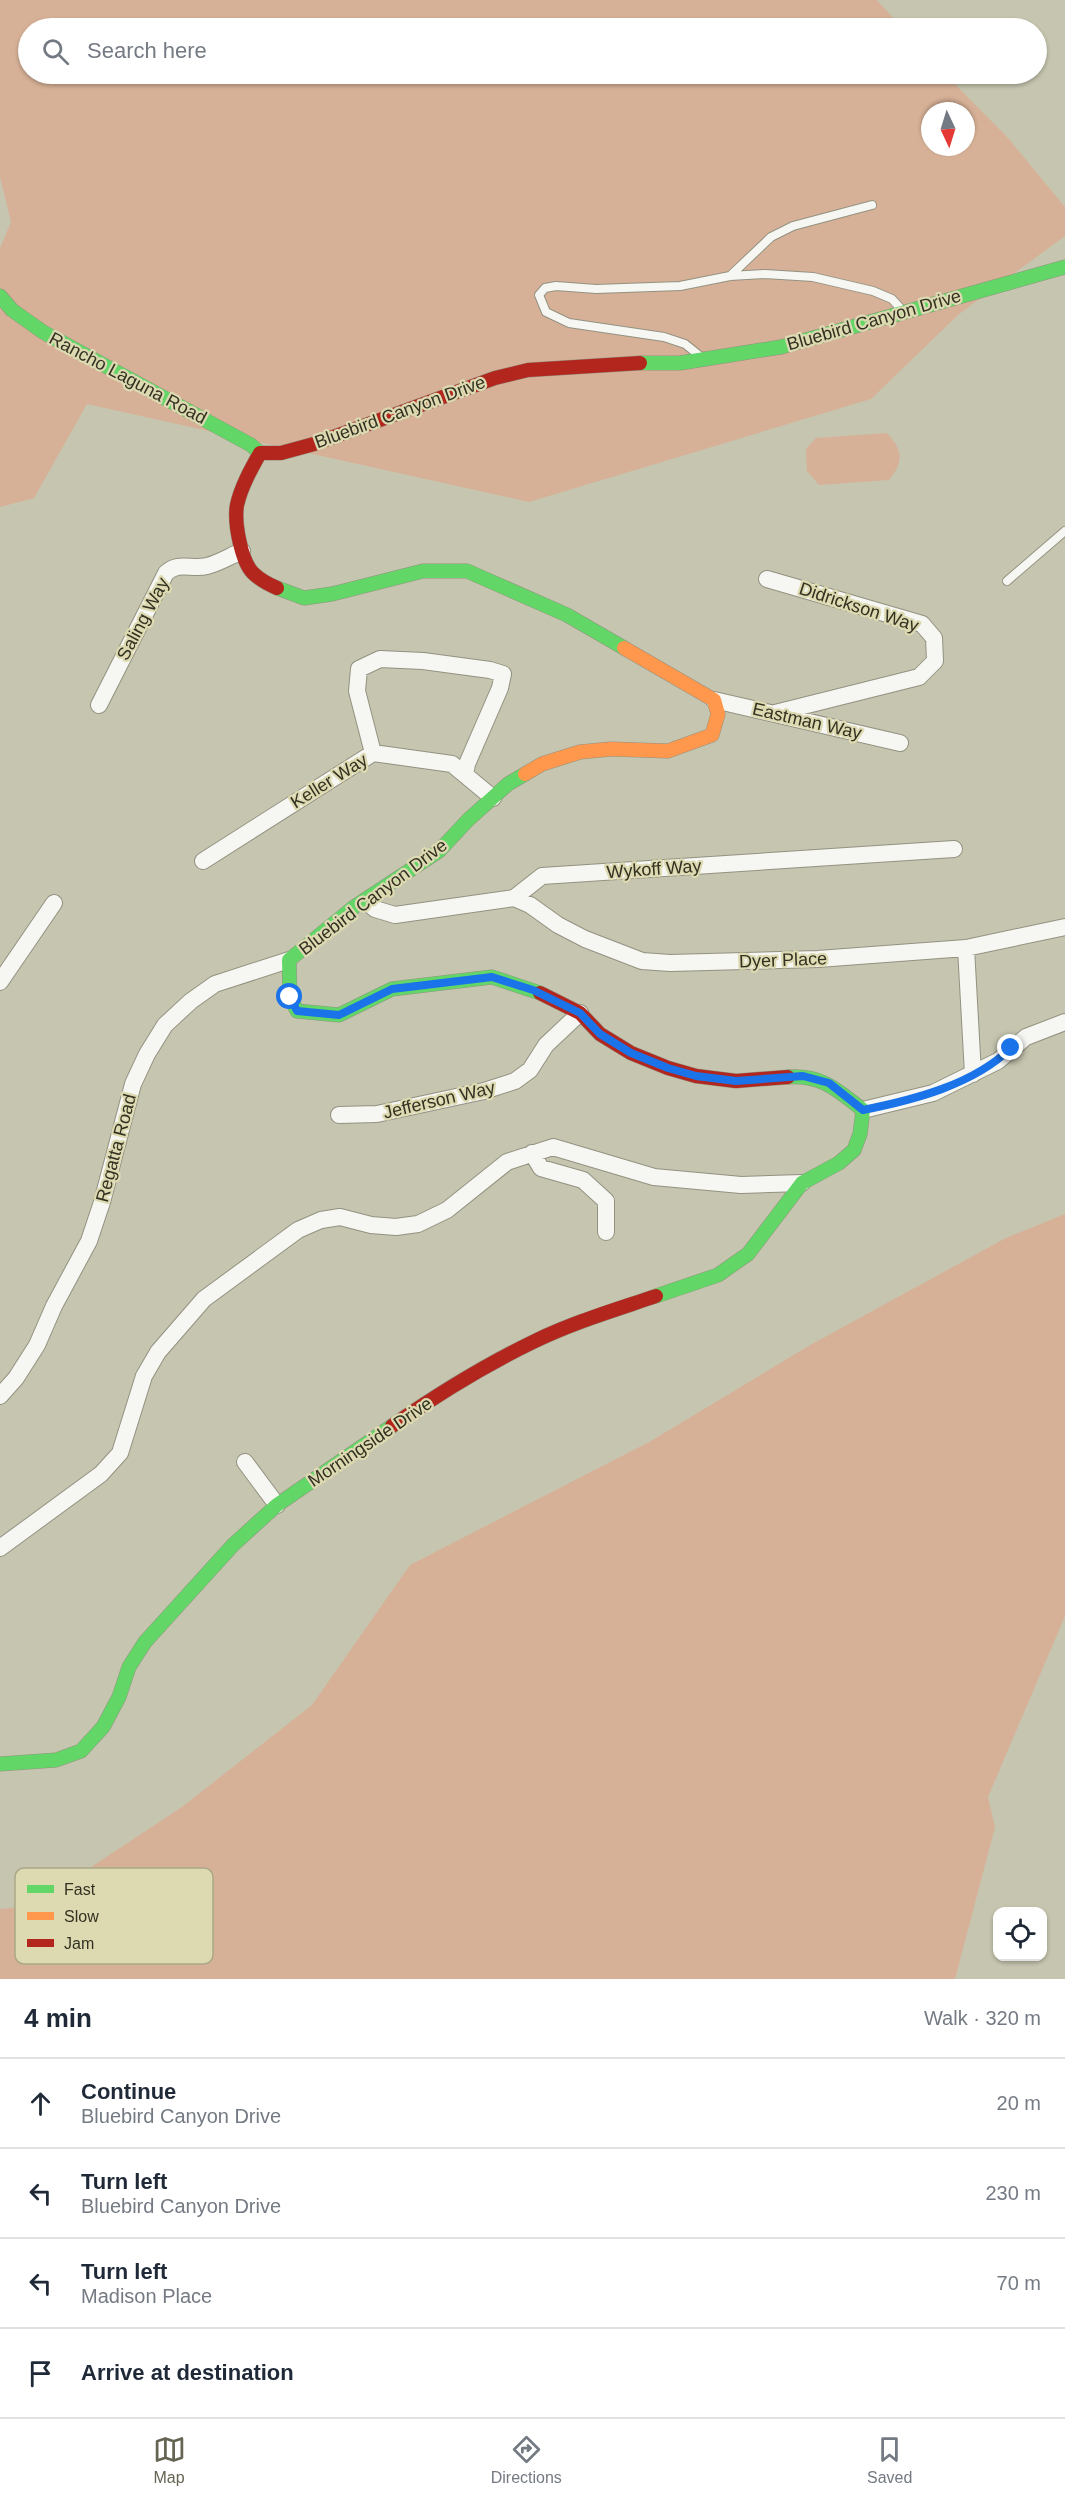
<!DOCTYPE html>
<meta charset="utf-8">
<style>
:root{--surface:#fff;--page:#f2f2f3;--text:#1f2937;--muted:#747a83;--line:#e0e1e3;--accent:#666553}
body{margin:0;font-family:Arial,sans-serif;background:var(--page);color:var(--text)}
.controls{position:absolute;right:18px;bottom:18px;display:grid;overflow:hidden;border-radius:12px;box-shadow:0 2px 4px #0004}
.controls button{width:54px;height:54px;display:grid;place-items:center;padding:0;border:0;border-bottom:2px solid var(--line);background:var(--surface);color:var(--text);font:30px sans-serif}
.compass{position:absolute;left:921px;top:102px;width:54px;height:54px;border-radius:50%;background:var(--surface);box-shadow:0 2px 4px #0004;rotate:176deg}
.stop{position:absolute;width:18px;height:18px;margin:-14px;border:4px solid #1a73e8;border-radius:50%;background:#fff}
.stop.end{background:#1a73e8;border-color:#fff;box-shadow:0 2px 6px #0008}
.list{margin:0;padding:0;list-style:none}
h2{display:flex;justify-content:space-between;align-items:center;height:78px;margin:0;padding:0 24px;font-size:26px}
h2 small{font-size:20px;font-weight:400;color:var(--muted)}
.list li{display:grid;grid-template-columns:39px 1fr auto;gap:18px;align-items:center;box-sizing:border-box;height:90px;padding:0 24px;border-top:2px solid var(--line)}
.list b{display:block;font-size:22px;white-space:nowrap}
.list p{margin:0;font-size:20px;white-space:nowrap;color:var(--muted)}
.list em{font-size:20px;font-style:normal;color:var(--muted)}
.icon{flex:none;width:33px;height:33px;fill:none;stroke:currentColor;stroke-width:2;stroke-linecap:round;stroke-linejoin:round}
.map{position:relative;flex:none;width:1065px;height:1979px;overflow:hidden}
.search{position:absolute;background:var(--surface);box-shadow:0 2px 4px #0004;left:18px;right:18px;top:18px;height:66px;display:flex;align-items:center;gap:15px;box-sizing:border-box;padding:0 21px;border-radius:33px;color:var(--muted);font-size:22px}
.sheet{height:438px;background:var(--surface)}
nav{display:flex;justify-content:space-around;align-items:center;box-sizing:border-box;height:84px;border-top:2px solid var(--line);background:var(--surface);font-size:16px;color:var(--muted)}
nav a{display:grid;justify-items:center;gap:3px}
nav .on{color:var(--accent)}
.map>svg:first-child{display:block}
</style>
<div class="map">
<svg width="1065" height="1979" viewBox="0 0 1065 1979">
<rect width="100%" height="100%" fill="#c6c5af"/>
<path fill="#d7b197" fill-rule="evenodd" d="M0 0H877L902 28H28V74H945L1008 138 1065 207V236L959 314 871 399 529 502 87 404 34 498 0 507V248L11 222 0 177ZM930 111H966V147H930Z
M887 433C903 451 904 461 889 480L819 485 807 471 806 449 816 438Z
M1065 1214V1616L988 1797 995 1827 955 1979H0V1909L32 1906 182 1807 312 1705 410 1565 651 1441 812 1344 1006 1238Z"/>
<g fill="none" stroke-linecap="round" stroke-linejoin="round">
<g stroke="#939281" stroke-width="10">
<path id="lane" d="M730 276 771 237 793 226 872 205
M700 356 685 344 664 337 569 323 546 312 539 295 545 288 556 286 596 289 680 286 730 276 765 274 813 277 873 291 892 299 902 310
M1007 581 1065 531"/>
</g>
<g stroke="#939281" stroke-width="18">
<path id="street" d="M767 579 922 624 934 638 935 661 919 677 775 713
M714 700 900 743
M99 705 166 573C179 561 191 570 207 566 219 563 230 556 242 551
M373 753 357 691 359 669 380 659 423 661 490 670 503 674 500 688 467 764 465 775
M203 861 373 753 452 764 493 798
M514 898 530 905 558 925 585 939 642 961 670 963 818 959 966 948 1065 927
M366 901 375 909 395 915 514 898 542 876 954 849
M966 948 973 1074
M0 982 54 903
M863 1110 933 1093 998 1061 1026 1037 1065 1022
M339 1115 377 1114 484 1091 515 1081 530 1070 546 1045 580 1013
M532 1153 541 1168 583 1180 606 1201V1232
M0 1396 16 1378 37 1345 54 1306 89 1241 102 1202 133 1084 147 1054 165 1025 191 1001 215 984 289 960
M245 1462 277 1505
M0 1548 101 1474 120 1453 144 1376 158 1352 204 1299 298 1230 321 1220 340 1217 371 1225 396 1227 418 1224 447 1210 507 1162 553 1147 654 1177 741 1185 802 1183"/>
</g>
<g stroke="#939281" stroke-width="15">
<path id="fast" d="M0 296 12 310 43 332 251 445 260 453
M640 363H680L781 347 1065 267
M277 588 304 598 332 594 423 571H467L567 615 624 648
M525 774 508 784 468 820 439 851 354 907 289 960 290 997 297 1011 339 1015 392 989 492 977 540 993
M656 1296 718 1275 748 1254 802 1183 839 1163 854 1150 860 1134 863 1110C837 1090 823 1075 788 1077
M0 1764 56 1760 81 1751 103 1727 119 1697 129 1667 145 1642 233 1545 277 1505 392 1426"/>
</g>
<g stroke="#939281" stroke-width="15">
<path id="slow" d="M525 774 542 764 580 752 611 749 668 751 712 735 718 714 714 700 624 648"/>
</g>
<g stroke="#939281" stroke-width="15">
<path id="jam" d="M260 453H281L314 444 495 378 528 370 640 363
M260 453C251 469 241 487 237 505 234 522 241 561 253 573 259 579 270 585 277 588
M540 993 580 1013 600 1034 631 1053 668 1068 696 1076 736 1081 788 1077
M392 1426C438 1394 485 1365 535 1341 574 1322 615 1310 656 1296"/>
</g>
<use href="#lane" stroke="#f6f6f3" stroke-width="8"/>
<use href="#street" stroke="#f6f6f3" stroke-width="16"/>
<use href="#fast" stroke="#63d668" stroke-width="14"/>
<use href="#slow" stroke="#ff974d" stroke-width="14"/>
<use href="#jam" stroke="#b3261e" stroke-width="14"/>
</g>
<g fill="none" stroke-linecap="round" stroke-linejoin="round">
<path stroke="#1a73e8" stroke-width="8" d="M290 997 297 1011 339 1015 392 989 492 977 533 990 580 1013 600 1034 631 1053 668 1068 696 1076 736 1081 803 1076 829 1083 863 1110C913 1100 973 1085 1011 1048"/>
</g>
<g text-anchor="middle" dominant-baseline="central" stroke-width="4.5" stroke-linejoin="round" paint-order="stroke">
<g font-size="18" fill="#333222" stroke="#dddab2">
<text transform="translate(874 320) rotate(-16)">Bluebird Canyon Drive</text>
<text transform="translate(128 378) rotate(28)">Rancho Laguna Road</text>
<text transform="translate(400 412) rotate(-20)">Bluebird Canyon Drive</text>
<text transform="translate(859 607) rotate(18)">Didrickson Way</text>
<text transform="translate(143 619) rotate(-62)">Saling Way</text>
<text transform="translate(807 721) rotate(13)">Eastman Way</text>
<text transform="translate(329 781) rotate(-32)">Keller Way</text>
<text transform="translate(654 869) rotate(-4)">Wykoff Way</text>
<text transform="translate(373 897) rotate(-37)">Bluebird Canyon Drive</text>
<text transform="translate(783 960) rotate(-2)">Dyer Place</text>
<text transform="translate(439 1100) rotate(-13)">Jefferson Way</text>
<text transform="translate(116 1148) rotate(-75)">Regatta Road</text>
<text transform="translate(370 1442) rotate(-34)">Morningside Drive</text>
</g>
</g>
<rect x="15" y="1868" width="198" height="96" rx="9" fill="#dddab2" stroke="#aaa887" stroke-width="1.5"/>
<rect x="27" y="1885" width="27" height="8" fill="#63d668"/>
<rect x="27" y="1912" width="27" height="8" fill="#ff974d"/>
<rect x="27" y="1939" width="27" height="8" fill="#b3261e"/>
<g font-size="16" fill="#333222">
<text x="64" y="1895">Fast</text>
<text x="64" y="1922">Slow</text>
<text x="64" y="1949">Jam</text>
</g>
</svg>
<div class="controls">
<button><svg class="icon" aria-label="locate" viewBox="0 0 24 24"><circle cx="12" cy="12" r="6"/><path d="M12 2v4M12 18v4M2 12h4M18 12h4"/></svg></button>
</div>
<svg class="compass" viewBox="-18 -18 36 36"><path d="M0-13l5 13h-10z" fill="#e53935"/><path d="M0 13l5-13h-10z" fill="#747a83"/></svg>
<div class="stop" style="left:290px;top:997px"></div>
<div class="stop end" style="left:1011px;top:1048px"></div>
<div class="search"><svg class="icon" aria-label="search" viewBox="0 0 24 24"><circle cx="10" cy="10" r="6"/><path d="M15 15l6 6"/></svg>Search here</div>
</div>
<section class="sheet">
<h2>4 min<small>Walk · 320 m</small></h2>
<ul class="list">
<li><svg class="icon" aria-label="ahead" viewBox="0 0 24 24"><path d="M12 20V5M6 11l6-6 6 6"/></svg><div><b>Continue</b><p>Bluebird Canyon Drive</p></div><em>20 m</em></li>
<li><svg class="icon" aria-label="left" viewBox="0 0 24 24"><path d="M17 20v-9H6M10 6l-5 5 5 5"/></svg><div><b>Turn left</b><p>Bluebird Canyon Drive</p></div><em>230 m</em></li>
<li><svg class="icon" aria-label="left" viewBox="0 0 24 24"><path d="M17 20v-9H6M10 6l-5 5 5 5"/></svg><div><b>Turn left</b><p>Madison Place</p></div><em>70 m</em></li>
<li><svg class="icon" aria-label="arrive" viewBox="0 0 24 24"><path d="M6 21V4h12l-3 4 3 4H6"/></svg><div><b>Arrive at destination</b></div></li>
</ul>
</section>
<nav>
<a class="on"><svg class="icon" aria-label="map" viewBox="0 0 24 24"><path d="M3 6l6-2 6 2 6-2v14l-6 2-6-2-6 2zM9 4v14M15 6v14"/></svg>Map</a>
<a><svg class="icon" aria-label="directions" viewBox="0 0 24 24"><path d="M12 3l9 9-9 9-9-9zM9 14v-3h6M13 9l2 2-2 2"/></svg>Directions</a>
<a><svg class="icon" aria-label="saved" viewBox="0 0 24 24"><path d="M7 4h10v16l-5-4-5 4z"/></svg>Saved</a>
</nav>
